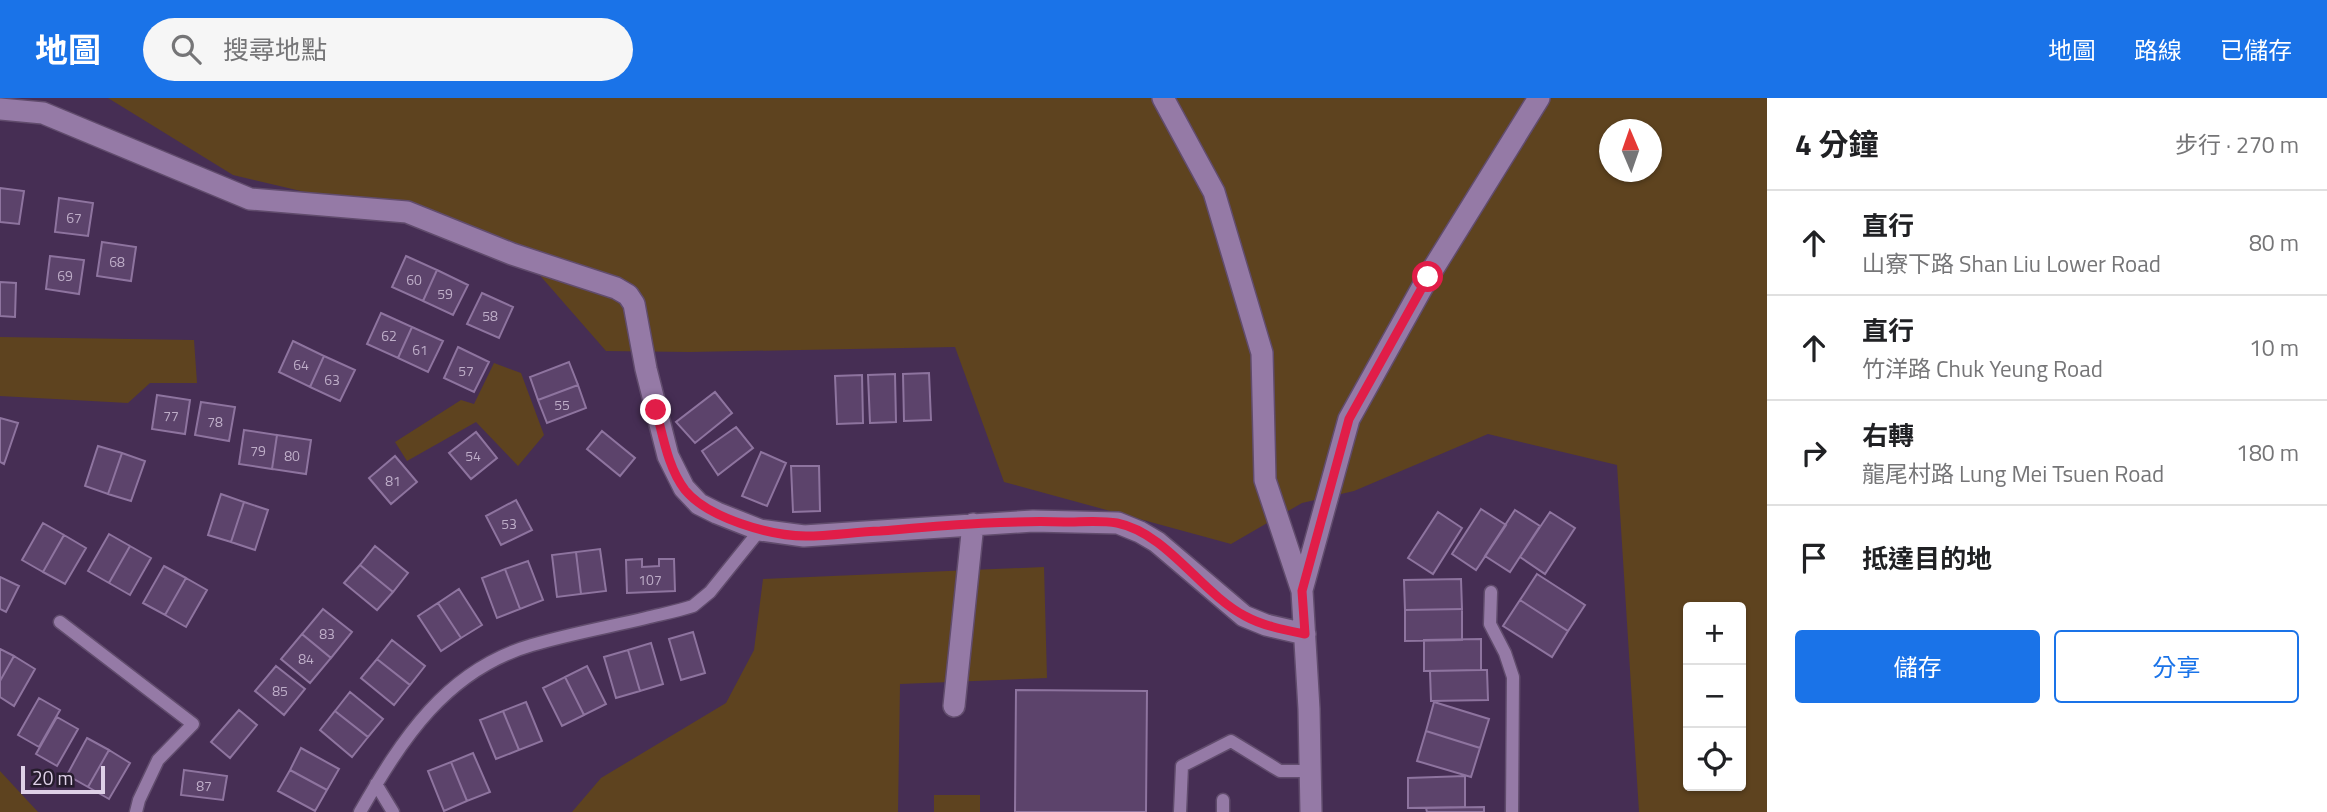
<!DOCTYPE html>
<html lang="zh-TW">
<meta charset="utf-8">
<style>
:root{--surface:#fff;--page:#f6f6f6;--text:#202124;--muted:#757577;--line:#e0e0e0;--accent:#1a73e8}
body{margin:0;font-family:"Titillium Web","Noto Sans TC",sans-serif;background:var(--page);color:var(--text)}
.controls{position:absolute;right:21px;bottom:21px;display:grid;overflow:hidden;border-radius:7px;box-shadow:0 2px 5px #0004}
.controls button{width:63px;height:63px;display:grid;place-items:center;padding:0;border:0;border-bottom:2px solid var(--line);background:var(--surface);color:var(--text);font:35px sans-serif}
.compass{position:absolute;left:1599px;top:21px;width:63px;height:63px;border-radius:50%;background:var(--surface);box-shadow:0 2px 5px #0004;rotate:358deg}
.scale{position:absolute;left:21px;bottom:18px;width:84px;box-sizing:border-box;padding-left:7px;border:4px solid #ded0e7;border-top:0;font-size:19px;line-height:24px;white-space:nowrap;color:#ded0e7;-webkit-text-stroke:5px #261c2d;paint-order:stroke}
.stop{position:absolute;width:21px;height:21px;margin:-16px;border:5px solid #e11d48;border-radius:50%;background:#fff}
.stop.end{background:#e11d48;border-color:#fff;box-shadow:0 2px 7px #0008}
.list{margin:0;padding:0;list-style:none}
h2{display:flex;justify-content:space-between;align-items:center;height:91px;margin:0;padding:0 28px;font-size:30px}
h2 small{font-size:23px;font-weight:400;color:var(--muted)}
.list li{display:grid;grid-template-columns:46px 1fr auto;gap:21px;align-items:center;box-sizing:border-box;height:105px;padding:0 28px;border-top:2px solid var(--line)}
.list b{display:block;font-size:26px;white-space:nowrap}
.list p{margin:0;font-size:23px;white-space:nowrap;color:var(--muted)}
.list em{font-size:23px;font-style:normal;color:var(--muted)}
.actions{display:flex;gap:14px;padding:21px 28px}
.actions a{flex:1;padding:16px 0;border:2px solid var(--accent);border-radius:7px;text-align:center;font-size:24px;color:var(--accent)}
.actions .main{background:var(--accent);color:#fff}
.icon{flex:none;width:38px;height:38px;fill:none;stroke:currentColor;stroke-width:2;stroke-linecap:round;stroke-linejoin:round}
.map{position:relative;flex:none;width:1767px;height:714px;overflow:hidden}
header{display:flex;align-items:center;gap:42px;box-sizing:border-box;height:98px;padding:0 35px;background:var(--accent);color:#fff}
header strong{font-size:33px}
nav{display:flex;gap:38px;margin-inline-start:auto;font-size:24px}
.search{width:490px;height:63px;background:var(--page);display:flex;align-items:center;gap:18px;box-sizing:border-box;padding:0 24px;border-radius:38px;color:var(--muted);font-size:26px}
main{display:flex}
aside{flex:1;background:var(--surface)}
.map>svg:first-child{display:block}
</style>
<header>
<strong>地圖</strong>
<div class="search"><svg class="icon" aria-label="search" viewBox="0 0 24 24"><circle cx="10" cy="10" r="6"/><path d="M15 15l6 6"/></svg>搜尋地點</div>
<nav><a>地圖</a><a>路線</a><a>已儲存</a></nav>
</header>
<main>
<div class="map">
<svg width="1767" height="714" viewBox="0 0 1767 714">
<rect width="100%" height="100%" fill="#462e54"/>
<path fill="#5e431f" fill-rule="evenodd" d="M108 0H1767V714H1639L1617 367 1488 336 1354 393 1302 405 1231 446 1004 384 955 249 690 254 606 253 509 142 233 77ZM1610 32H1652V74H1610ZM1688 509H1741V688H1688Z
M0 239 194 242 197 285H150L128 305 0 298Z
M494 265 521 275 544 337 518 368 476 324 407 363 395 344 461 302 474 306Z
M1044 469 1047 580 900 586 898 714H572L601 680 726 605 754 552 763 481Z
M0 673 38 714H0Z
M934 697H980V714H934Z"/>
<path fill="#5c436b" stroke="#8e749f" stroke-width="2" d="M0 90 24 93 19 126 0 124Z
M59 100 93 105 88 138 55 134Z
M102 144 136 149 131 183 97 178Z
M50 158 84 162 79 196 46 191Z
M406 158 437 172 423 203 392 189Z
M437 172 468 187 453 217 423 203Z
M0 184 16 185 15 219 0 218Z
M482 195 513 209 499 240 467 226Z
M381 215 412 229 398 260 367 246Z
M412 229 443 243 428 274 398 260Z
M293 243 324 258 310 289 279 274Z
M458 249 489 264 474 294 444 280Z
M324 258 355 272 340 303 310 289Z
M569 264 578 287 538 302 530 279Z
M929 275 931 322 904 323 903 276Z
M895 276 896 324 870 325 868 277Z
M862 277 863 325 837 326 835 278Z
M578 287 586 310 547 325 538 302Z
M715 294 732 315 695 345 676 324Z
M157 297 190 302 185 336 152 331Z
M201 304 235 309 229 343 195 337Z
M0 320 18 325 4 366 0 364Z
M736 329 753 350 718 377 702 353Z
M244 332 277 337 272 371 239 366Z
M602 333 635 360 620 378 587 351Z
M476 334 497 360 471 381 449 355Z
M277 337 311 342 306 376 272 371Z
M98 348 122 355 108 396 85 388Z
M761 354 786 365 767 408 742 398Z
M122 355 145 363 131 403 108 396Z
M395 358 417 384 391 406 369 380Z
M791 368H819L820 413 793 414Z
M221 396 244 404 231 444 208 437Z
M516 402 532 432 501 447 486 418Z
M244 404 268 412 255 452 231 444Z
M1481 411 1506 427 1476 472 1452 456Z
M1515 412 1540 428 1510 474 1485 458Z
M1438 414 1462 430 1433 476 1408 460Z
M1550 414 1575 430 1545 476 1520 459Z
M43 425 64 437 43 474 22 462Z
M109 436 130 448 109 485 88 473Z
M64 437 86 450 65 486 43 474Z
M130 448 151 460 130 497 109 485Z
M375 448 408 475 393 494 360 467Z
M600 451 606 493 581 496 576 454Z
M576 454 581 496 557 499 552 457Z
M642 461V469L659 468V461H674L675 493 627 495 626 462Z
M528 463 543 502 520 511 505 471Z
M360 467 393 494 377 512 344 485Z
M164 468 186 480 165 517 143 505Z
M505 471 520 511 497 520 482 480Z
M1537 476 1585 507 1568 533 1520 502Z
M0 479 19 488 6 514 0 511Z
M186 480 207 492 186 529 165 517Z
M1461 481 1462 511 1405 512 1404 482Z
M459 491 482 527 461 540 438 505Z
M1520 502 1568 533 1552 559 1503 528Z
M438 505 461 540 441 553 418 518Z
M323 511 352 534 331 560 302 536Z
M1462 511V542L1405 543V512Z
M693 534 705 575 681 582 669 541Z
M302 536 331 560 310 585 281 561Z
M1481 541V572L1424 573V542Z
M392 542 425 568 410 587 377 561Z
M651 545 663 586 640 593 628 552Z
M0 551 14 558 0 583Z
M628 552 640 593 616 600 604 559Z
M14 558 35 571 14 608 0 599V583Z
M377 561 410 587 394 607 361 580Z
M276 568 305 591 284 617 255 593Z
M587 568 606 606 584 617 565 579Z
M1481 572H1487L1488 602 1431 603 1430 573Z
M565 579 584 617 562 628 543 590Z
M1016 592 1147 593 1146 714H1015Z
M350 594 383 621 368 639 335 613Z
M39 600 60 612 39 649 18 637Z
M526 604 542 643 519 652 503 613Z
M1434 604 1489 621 1480 650 1426 633Z
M239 612 257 627 230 660 211 644Z
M335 613 368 639 352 659 320 632Z
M503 613 519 652 496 661 480 622Z
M57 619 78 631 57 668 36 656Z
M1426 633 1480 650 1471 679 1417 663Z
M87 640 109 652 88 689 67 677Z
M301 650 339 671 327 692 290 672Z
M109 652 130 665 109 701 88 689Z
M473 655 490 694 467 703 451 664Z
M451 664 467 703 444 713 428 673Z
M184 672 227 678 223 702 181 697Z
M290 672 327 692 315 713 278 693Z
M1465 678V709L1408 710V680Z
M1484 709V714H1427L1426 710Z"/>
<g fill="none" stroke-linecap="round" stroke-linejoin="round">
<g stroke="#614c6d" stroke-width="15">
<path id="service" d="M1491 494 1490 526 1505 555 1513 579 1512 714
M60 524 193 626 158 662 139 702 136 714
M376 686 393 714
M1223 702V714
M360 714C402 641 446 572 532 547 569 536 608 529 646 520 662 516 678 513 693 508L710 494 760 432
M1180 714 1182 668 1231 643 1280 673H1310"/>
</g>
<g stroke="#614c6d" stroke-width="24">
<path id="minor" d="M1163 0 1214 94 1262 255 1265 382 1302 493 1309 611 1311 714
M0 11 43 15 250 101 407 114 512 156 616 190 628 197 634 206 646 271 668 358 684 390 699 406 717 415 760 432 804 438 1033 423 1118 425 1140 434 1157 444 1244 518 1266 527 1305 536
M1302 492 1349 321 1428 179 1539 0
M954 608 973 426"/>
</g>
<use href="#service" stroke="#957aa6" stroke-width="12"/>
<use href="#minor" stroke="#957aa6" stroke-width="21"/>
</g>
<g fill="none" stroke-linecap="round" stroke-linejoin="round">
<path stroke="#e11d48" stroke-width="9" d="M656 312C663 338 668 370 685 392 708 420 770 438 806 438 830 438 855 434 880 433 941 428 1003 422 1065 424 1081 424 1101 422 1117 425 1167 435 1201 495 1245 518 1263 528 1285 532 1305 536L1302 493 1349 321 1428 179"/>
</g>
<g text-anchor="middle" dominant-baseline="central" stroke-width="6" stroke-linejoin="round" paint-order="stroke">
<g font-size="14" fill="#beadc8">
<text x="74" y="119">67</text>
<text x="117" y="163">68</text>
<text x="65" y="177">69</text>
<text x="414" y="181">60</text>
<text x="445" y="195">59</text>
<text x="490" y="217">58</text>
<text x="389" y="237">62</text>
<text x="420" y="251">61</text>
<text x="301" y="266">64</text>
<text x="466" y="272">57</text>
<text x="332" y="281">63</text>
<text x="562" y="306">55</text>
<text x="171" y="317">77</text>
<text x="215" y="323">78</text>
<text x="258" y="352">79</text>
<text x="292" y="357">80</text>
<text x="473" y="357">54</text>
<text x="393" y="382">81</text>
<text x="509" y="425">53</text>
<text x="650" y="481">107</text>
<text x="327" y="535">83</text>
<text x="306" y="560">84</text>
<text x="280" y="592">85</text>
<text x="204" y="687">87</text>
</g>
</g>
</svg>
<div class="controls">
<button>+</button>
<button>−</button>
<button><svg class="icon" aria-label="locate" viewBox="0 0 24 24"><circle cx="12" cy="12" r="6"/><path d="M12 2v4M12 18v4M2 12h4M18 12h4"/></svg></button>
</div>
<svg class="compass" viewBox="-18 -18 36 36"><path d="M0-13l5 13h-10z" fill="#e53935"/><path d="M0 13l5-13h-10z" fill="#757577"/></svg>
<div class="scale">20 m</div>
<div class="stop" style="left:1428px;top:179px"></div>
<div class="stop end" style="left:656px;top:312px"></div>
</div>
<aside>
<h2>4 分鐘<small>步行 · 270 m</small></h2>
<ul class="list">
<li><svg class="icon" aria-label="ahead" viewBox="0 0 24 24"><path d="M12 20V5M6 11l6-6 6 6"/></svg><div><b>直行</b><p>山寮下路 Shan Liu Lower Road</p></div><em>80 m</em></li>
<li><svg class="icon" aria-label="ahead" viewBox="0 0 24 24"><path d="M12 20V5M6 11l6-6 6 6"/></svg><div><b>直行</b><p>竹洋路 Chuk Yeung Road</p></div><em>10 m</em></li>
<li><svg class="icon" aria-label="right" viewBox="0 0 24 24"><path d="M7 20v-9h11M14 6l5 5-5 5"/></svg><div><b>右轉</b><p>龍尾村路 Lung Mei Tsuen Road</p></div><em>180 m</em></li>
<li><svg class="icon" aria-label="arrive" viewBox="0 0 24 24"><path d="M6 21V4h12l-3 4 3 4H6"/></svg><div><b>抵達目的地</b></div></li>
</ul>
<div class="actions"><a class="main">儲存</a><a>分享</a></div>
</aside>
</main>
